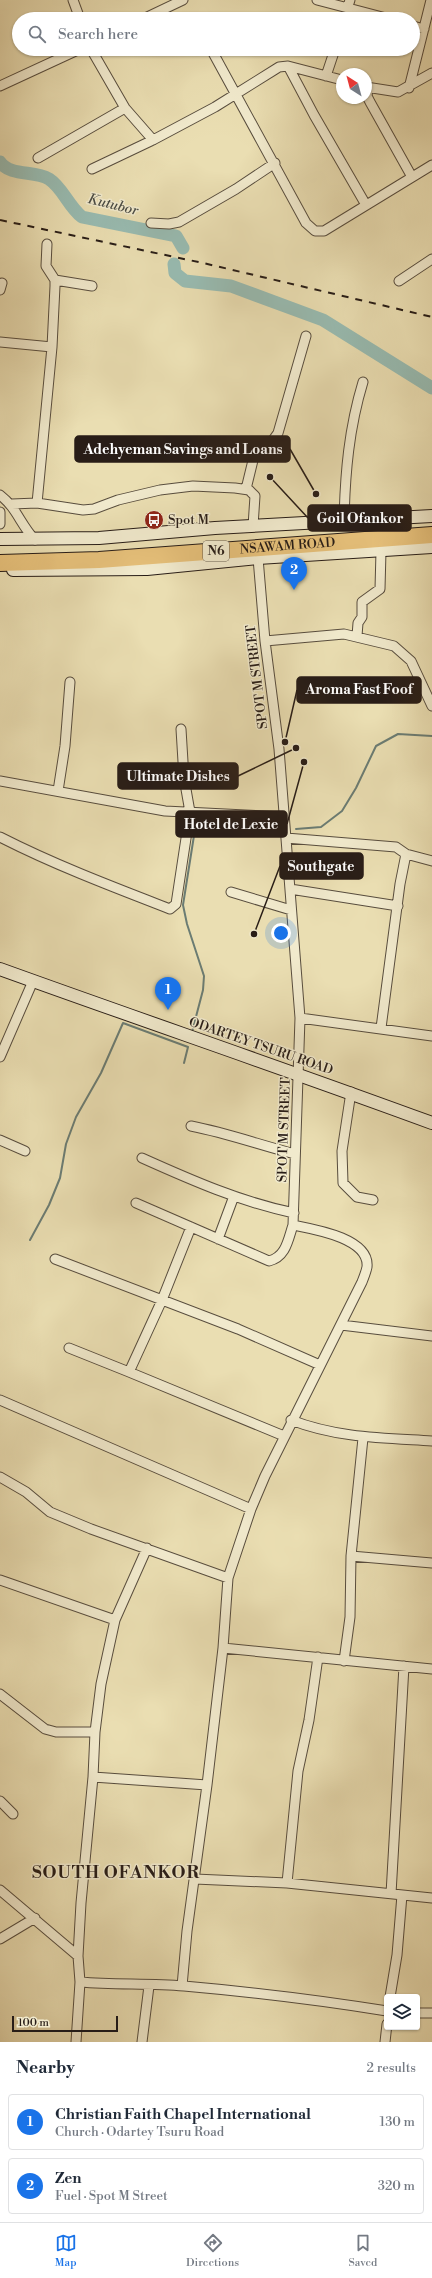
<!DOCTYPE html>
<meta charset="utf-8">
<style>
:root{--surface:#fff;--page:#f2f2f3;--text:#1f2937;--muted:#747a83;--line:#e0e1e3;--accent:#1a73e8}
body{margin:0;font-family:"Libre Bodoni",serif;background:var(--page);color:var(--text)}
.controls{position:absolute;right:12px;bottom:12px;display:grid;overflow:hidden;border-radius:4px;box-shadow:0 1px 3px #0004}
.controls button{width:36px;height:36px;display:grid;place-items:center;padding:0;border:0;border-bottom:1px solid var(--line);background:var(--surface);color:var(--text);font:20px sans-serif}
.compass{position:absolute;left:336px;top:68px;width:36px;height:36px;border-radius:50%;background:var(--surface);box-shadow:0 1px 3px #0004;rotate:324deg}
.scale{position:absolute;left:12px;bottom:10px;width:106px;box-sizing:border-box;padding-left:4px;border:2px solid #281d17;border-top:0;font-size:11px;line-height:14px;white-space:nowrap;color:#281d17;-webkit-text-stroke:3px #f1eacd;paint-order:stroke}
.you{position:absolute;left:281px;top:933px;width:14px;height:14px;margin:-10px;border:3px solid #fff;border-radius:50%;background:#1a73e8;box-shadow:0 0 0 6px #1a73e833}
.badge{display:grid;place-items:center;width:26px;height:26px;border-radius:50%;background:var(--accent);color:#fff;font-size:13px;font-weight:700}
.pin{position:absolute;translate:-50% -33px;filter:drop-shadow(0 1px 2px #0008)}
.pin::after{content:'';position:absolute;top:21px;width:14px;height:12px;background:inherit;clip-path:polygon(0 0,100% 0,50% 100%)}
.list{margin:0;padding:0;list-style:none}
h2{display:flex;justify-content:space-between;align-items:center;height:52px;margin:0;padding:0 16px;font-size:17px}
h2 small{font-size:13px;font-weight:400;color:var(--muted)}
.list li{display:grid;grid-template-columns:26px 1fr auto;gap:12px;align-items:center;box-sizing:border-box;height:56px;margin:0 8px 8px;padding:0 8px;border:1px solid var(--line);border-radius:4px}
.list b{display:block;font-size:15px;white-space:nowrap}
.list p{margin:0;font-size:13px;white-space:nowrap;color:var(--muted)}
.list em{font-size:13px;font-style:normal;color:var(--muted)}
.icon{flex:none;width:22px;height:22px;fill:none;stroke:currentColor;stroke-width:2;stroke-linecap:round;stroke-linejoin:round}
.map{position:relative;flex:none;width:432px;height:2042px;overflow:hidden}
.search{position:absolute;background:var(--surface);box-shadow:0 1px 3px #0004;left:12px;right:12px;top:12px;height:44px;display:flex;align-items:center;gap:10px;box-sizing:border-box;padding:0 14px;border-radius:22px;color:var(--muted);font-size:15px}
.sheet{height:180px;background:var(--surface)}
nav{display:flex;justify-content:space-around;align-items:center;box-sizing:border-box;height:56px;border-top:1px solid var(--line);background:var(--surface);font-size:11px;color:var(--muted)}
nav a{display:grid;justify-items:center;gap:2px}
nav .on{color:var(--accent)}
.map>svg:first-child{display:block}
</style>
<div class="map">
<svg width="432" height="2042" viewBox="0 0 432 2042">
<rect width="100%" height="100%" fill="#eadeb2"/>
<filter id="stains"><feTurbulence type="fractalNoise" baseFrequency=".005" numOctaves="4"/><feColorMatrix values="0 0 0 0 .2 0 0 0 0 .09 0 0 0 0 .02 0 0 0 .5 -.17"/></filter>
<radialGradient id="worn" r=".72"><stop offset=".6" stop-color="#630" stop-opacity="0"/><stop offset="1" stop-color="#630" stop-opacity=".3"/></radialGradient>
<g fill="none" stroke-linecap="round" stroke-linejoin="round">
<path stroke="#6b7c73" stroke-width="2" d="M296 829 321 827 342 811 356 788 376 746 398 734 432 736
M192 1032 203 990 204 976 187 924 183 905 196 823
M30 1240 49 1205 60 1178 66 1144 76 1117 101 1073 123 1023 188 1047 184 1063"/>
<path stroke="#98bbb1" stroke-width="13" d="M0 162C11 177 34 170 49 179 63 188 68 206 82 217L176 236 183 248
M174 264 175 273 185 281 231 286 323 320 432 388"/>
<g stroke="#584d3e" stroke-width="11">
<path id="street" d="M73 0 80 19
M317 0 390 19
M143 19 183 0
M344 19 350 0
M413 26 424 29
M91 49 125 108 153 140
M211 49 306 223 315 231H324L432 165
M288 66 314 115 366 205
M326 76 335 49
M0 86 80 49
M366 87 398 92 432 73
M368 88 367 96 370 102 412 177
M409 88 431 0
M38 158 125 108
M92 169 153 140 215 107 279 67 288 66 342 80
M151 223 169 224 179 222 236 189 275 163
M55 280 92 286
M399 281 432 259
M0 290 2 283
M0 342 52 347
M246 489 255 452 273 440 278 433 306 336
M0 495C17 508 20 524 35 540
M37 503 52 347 55 286V280L46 266 47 244
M12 504 37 503 83 510 94 509 118 500 160 490 193 486 235 488 249 490 255 496 253 526
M0 512V524
M344 522C345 473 349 428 363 382
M357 636 358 623 362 617V602L380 589 381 551
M265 641 344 634 394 646 411 661 432 706
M0 781 165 811 284 817
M58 791 65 746 70 682
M0 837C55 865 113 887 170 909L176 904 190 812 184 778 181 729
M286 838 396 847 406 854
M290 889 398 906
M231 892 291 910
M300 1018 432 1036
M381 1028 400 884 406 854 432 861
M0 1057 33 981
M351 1092 342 1151 343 1183 357 1197 373 1200
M191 1126C227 1133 260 1145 295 1154
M0 1140 25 1151
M142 1158C191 1180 241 1202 294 1213
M136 1203 269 1261C286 1257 288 1240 293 1225L300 1018 279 749 265 641 258 558
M191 1227 162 1300 129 1372 284 1436
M218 1239 234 1196
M55 1259 238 1329 320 1365
M341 1325 432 1336
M69 1348 129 1372
M0 1400 251 1509
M291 1420C337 1438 384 1438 432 1441
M0 1477 26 1492 50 1512 91 1529 228 1578
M351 1556 432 1563
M0 1580 115 1620
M223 1648 432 1669
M344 1661 350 1617 351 1556 363 1438
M0 1694 45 1729 56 1732H95
M93 1777 207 1785
M0 1801 13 1814
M195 1879 287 1883 432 1898
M287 1883 298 1771 309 1720 318 1657
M0 1890 78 1956
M391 1894 404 1666
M0 1939 35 1918
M80 1982C115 1985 149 1983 184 1986 252 1992 319 2000 387 2011
M182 1986 187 1931 207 1785 223 1648 228 1578 251 1509 265 1476 362 1282C364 1277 366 1272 367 1267 370 1238 313 1229 293 1225
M390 1997 397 1955 402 1895
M417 2013H432
M76 2042 80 1982 78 1956 81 1903 93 1777 95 1732 101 1684 115 1620 147 1548
M142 2042 149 1986
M385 2042 387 2024"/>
</g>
<g stroke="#281d17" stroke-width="14">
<path id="secondary" d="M0 539 99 538 215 528 432 516
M13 570 147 569 258 558 432 547
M0 969C144 1021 288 1070 432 1123"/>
</g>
<g stroke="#281d17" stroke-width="18">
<g id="highway">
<path id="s1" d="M0 563 99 560 432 535"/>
</g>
</g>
<use href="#street" stroke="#f1eacd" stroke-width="9"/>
<use href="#secondary" stroke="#f1eacd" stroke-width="12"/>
<use href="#highway" stroke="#e5bf79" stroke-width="16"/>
<path stroke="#281d17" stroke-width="2" stroke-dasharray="7 7" stroke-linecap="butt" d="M0 220 203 263 432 317"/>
</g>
<defs>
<g id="bus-disc" transform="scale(1)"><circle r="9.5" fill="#8f2418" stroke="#f1eacd"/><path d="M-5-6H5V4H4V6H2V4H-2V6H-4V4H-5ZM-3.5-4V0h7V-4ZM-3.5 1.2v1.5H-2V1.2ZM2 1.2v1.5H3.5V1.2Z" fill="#fff"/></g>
</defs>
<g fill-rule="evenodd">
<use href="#bus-disc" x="154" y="520"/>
</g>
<g text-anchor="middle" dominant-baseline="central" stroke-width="3" stroke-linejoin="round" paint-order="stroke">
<rect fill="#f1eacd" stroke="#645a4e" stroke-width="1" x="203" y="541" width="26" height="20" rx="3"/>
<g font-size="12" font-weight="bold" fill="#281d17">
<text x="216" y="551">N6</text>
</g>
<g font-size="13" fill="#281d17" stroke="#f1eacd" text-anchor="start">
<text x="168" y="520">Spot M</text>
</g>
<g font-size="13" fill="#281d17" stroke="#f1eacd">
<text stroke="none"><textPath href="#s1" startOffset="288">NSAWAM ROAD</textPath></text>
<text transform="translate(257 677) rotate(-97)">SPOT M STREET</text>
<text transform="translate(261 1046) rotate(19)">ODARTEY TSURU ROAD</text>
<text transform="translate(284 1130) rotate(-88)">SPOT M STREET</text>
</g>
<g font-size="14" font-style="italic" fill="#4a4c45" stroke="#f1eacd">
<text transform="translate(113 205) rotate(14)">Kutubor</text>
</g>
<g font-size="17" font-weight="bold" letter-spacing="1" fill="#281d17" stroke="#f1eacd">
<text x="116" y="1873">SOUTH OFANKOR</text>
</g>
</g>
<path fill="none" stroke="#281d17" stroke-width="1.5" d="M316 494L290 449M270 477L308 518M285 742L297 690M296 748L238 776M304 762L287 824M254 934L280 866"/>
<g fill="#281d17" stroke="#f1eacd" stroke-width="1.5">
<circle cx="316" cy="494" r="4"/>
<circle cx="270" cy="477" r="4"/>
<circle cx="285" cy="742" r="4"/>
<circle cx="296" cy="748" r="4"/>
<circle cx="304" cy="762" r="4"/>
<circle cx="254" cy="934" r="4"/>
</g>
<g fill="#281d17" stroke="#281d17" stroke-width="1.5">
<rect x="75" y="436" width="215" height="26" rx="4"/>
<rect x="308" y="505" width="103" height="26" rx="4"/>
<rect x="297" y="677" width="124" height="26" rx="4"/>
<rect x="118" y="763" width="120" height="26" rx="4"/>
<rect x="176" y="811" width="111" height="26" rx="4"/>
<rect x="280" y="853" width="83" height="26" rx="4"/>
</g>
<g font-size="14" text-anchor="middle" font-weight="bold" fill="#fff">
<text x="183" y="454">Adehyeman Savings and Loans</text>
<text x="360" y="523">Goil Ofankor</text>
<text x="359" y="694">Aroma Fast Foof</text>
<text x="178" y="781">Ultimate Dishes</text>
<text x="231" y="829">Hotel de Lexie</text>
<text x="321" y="871">Southgate</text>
</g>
<rect width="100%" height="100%" filter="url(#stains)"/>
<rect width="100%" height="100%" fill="url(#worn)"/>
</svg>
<div class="controls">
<button><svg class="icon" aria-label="layers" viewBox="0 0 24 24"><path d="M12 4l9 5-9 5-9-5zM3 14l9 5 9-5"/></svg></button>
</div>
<svg class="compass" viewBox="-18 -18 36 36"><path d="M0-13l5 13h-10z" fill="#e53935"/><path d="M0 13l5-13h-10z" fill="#747a83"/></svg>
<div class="scale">100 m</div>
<div class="you"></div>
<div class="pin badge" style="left:168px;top:1010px">1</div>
<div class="pin badge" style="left:294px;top:590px">2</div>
<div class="search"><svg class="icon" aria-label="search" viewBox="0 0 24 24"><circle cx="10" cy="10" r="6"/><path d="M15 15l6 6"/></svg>Search here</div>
</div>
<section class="sheet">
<h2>Nearby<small>2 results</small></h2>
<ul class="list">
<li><span class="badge">1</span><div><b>Christian Faith Chapel International</b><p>Church · Odartey Tsuru Road</p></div><em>130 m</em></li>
<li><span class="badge">2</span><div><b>Zen</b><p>Fuel · Spot M Street</p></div><em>320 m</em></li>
</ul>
</section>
<nav>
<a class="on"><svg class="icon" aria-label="map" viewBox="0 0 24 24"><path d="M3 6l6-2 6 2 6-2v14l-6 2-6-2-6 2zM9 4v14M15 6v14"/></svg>Map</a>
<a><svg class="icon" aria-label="directions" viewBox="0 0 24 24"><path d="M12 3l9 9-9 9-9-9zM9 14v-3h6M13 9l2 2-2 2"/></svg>Directions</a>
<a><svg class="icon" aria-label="saved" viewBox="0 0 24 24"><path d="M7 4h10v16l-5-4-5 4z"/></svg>Saved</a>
</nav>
